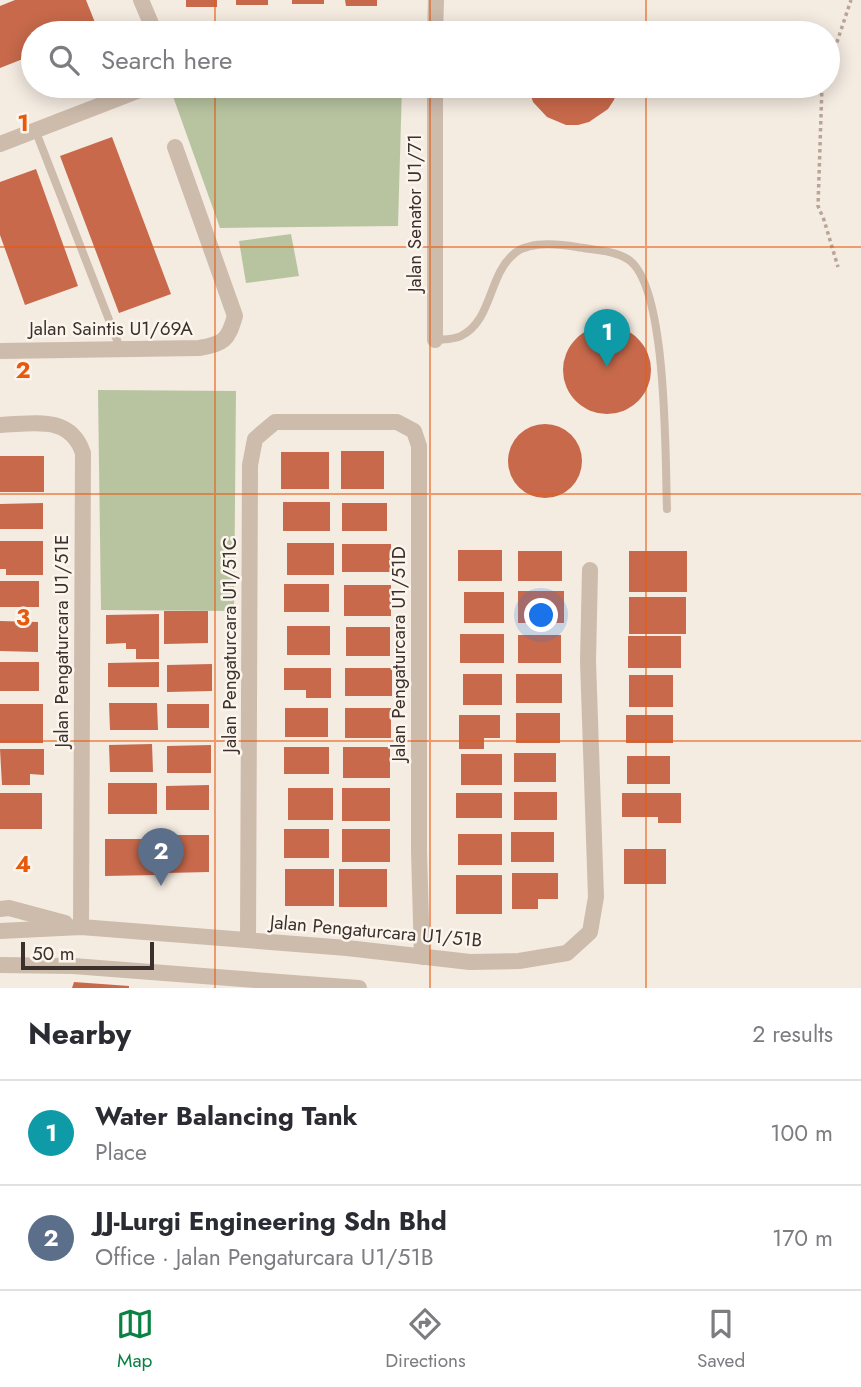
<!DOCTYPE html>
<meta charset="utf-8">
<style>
:root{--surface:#fff;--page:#f2f2f3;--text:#2b2b33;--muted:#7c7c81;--line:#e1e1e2;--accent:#0b8043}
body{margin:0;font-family:Jost,sans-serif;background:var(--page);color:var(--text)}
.scale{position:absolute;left:21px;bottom:18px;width:133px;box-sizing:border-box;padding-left:7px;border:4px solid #3b302b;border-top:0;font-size:19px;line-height:24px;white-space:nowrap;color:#3b302b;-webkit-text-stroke:5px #fbf5ee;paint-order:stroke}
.you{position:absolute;left:542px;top:616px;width:24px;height:24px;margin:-18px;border:5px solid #fff;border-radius:50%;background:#1a73e8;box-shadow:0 0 0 10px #1a73e833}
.badge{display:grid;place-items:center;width:46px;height:46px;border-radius:50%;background:var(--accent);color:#fff;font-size:23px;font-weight:700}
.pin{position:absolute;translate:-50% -58px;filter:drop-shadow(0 2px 4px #0008)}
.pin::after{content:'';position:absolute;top:37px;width:24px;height:21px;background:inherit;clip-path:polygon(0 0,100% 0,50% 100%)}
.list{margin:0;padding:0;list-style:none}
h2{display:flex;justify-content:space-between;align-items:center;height:91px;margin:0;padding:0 28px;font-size:30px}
h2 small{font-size:23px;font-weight:400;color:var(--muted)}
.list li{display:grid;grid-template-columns:46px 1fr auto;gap:21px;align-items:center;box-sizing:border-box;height:105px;padding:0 28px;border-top:2px solid var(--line)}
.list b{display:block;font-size:26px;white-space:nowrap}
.list p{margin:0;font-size:23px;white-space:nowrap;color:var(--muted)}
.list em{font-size:23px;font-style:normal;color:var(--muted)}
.icon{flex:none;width:38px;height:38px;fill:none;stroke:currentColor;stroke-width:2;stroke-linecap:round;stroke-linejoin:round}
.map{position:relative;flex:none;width:861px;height:988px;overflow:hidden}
.search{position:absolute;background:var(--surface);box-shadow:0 4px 18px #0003;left:21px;right:21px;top:21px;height:77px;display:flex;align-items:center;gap:18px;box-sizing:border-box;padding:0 24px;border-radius:38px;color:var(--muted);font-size:26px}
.sheet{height:301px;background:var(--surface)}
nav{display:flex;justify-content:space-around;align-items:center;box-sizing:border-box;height:98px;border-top:2px solid var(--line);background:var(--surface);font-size:19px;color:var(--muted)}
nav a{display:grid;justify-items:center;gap:4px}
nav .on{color:var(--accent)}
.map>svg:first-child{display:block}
</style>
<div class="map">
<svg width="861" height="988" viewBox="0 0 861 988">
<rect width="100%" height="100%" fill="#f4ebe1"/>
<path fill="#b8c4a0" d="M179 86H402L398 226 220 228 170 88Z
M291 234 299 276 246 283 239 241Z
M98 390 236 391 234 611 101 610Z"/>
<path fill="#c8694b" d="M15 0H86L98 30 89 33H33V55L0 68V6Z
M186 0H217V7H186Z
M236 0H268V5H236Z
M292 0H324V4H292Z
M345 0H377V6H346Z
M528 86H618L614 100 608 109 589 122 578 125H566L547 117 533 102Z
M112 137 171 294 119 313 60 156Z
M36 169 78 286 25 305 0 235V182Z
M563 370a44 44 0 1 1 88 0a44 44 0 1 1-88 0Z
M508 461a37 37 0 1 1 74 0a37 37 0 1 1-74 0Z
M341 451H384V489H341Z
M281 452H329V489H281Z
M0 456H44V492H0Z
M283 502H330V531H283Z
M43 503V529H0V504Z
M342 503H387V531H342Z
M0 541H43V575H6V569H0Z
M287 543H334V575H287Z
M342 544H391V572H342Z
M458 550H502V581H458Z
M518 551H562V581H518Z
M629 551H687V592H629Z
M0 581H39V607H0Z
M284 584H329V612H284Z
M344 585H391V616H344Z
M518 591H564V623H518Z
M464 592H504V623H464Z
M629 597H686V634H629Z
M164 611H208V643L164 644Z
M159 614V659H136V649H126V643L106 644V615Z
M0 621 38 622V652L0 651Z
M287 626H330V655H287Z
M346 627H390V656H346Z
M460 634H504V663H460Z
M518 635H561V663H518Z
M628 636H681V668H628Z
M0 662H39V691H0Z
M159 662V687H108V663Z
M212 664V691L167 692V665Z
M284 668H331V698H306V690H284Z
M345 668H392V696H345Z
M463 674H502V705H463Z
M516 674H562V703H516Z
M629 675H673V707H629Z
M109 703H157L158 730H110Z
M0 704H43V743H0Z
M167 704H209V728H167Z
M285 708H328V737H285Z
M345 708H391V738H345Z
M516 713H560V743H516Z
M459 715H500V738H484V749H459Z
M626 715H673V743H626Z
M152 744 153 772H110L109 745Z
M211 745V773H167V746Z
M284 747H329V774H284Z
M343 747H390V778H343Z
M0 749H44V775L30 774V785H2Z
M514 753H556V782H514Z
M461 754H502V785H461Z
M627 756H670V784H627Z
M108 783H157V814H108Z
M209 785V810H166V786Z
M288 788H333V820H288Z
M342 788H390V821H342Z
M514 792H557V820H514Z
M0 793H42V829H0Z
M456 793H502V818H456Z
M622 793H681V823H658V817H622Z
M284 829H329V858H284Z
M342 829H390V862H342Z
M511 832H554V862H511Z
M458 834H502V865H458Z
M166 835H209V872L166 873Z
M105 839H157V875L105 876Z
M624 849H666V884H624Z
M285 869H334V906H285Z
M339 869H387V907H339Z
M512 873H558V899H538V909H512Z
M456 875H502V914H456Z
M74 982 129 986V988H72Z"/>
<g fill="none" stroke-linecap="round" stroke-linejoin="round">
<path stroke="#b9a596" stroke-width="3.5" stroke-dasharray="3.5 3.5" stroke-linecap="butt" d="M828 69 851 0
M822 86 818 206 824 220 838 267"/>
<path stroke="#cdbbac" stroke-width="8" d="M36 132 120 348
M435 340C443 339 453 340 461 336 493 320 488 274 515 253 530 241 559 244 577 247 593 250 615 250 629 260 668 288 665 460 667 509"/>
<path stroke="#cdbbac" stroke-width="16" d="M141 0 155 33
M435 33 436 0
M435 86V340
M0 144 150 86
M0 351 199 348C224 344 228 340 235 316L175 147
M0 425C33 424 70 414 83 453L81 927
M0 909 9 908 65 923
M0 931 81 927 347 948 470 962 519 961 567 953 590 932 596 897 588 661 590 570
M248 940 250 465 255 439 275 422H397L414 431 419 446V851L422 957
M0 965 73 966 359 988"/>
</g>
<path fill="none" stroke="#e8590c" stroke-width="2" stroke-opacity="0.55" d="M215 0V33M430 0V33M646 0V33M215 86V988M430 86V988M646 86V988M0 247H861M0 494H861M0 741H861"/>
<g text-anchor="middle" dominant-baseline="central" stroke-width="5" stroke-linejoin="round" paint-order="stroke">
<g font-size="19" fill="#3b302b" stroke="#fbf5ee">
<text transform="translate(414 213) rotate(-90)">Jalan Senator U1/71</text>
<text x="111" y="328">Jalan Saintis U1/69A</text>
<text transform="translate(61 641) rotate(-90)">Jalan Pengaturcara U1/51E</text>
<text transform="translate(229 645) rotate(-90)">Jalan Pengaturcara U1/51C</text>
<text transform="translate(398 654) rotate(-90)">Jalan Pengaturcara U1/51D</text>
<text transform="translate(376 931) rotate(5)">Jalan Pengaturcara U1/51B</text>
</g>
</g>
<g font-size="23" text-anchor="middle" font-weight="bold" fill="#e8590c" stroke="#fbf5ee" stroke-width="5" stroke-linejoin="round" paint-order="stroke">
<text x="23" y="131">1</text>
<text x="23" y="378">2</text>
<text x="23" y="625">3</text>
<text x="23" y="872">4</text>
</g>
</svg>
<div class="scale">50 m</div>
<div class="you"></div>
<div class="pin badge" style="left:607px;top:367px;background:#0f9aa8">1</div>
<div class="pin badge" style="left:161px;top:886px;background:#5c6f8a">2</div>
<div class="search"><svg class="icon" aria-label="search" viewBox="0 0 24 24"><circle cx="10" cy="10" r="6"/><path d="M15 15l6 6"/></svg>Search here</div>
</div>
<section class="sheet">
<h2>Nearby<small>2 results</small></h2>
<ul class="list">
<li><span class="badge" style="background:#0f9aa8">1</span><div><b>Water Balancing Tank</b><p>Place</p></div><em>100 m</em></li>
<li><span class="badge" style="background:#5c6f8a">2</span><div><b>JJ-Lurgi Engineering Sdn Bhd</b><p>Office · Jalan Pengaturcara U1/51B</p></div><em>170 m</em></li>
</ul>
</section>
<nav>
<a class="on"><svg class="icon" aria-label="map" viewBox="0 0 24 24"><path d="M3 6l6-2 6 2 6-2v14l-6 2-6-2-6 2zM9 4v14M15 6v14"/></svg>Map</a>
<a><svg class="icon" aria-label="directions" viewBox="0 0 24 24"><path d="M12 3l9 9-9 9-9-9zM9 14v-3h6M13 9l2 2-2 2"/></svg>Directions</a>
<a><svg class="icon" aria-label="saved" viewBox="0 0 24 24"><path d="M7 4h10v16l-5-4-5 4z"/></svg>Saved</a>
</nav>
